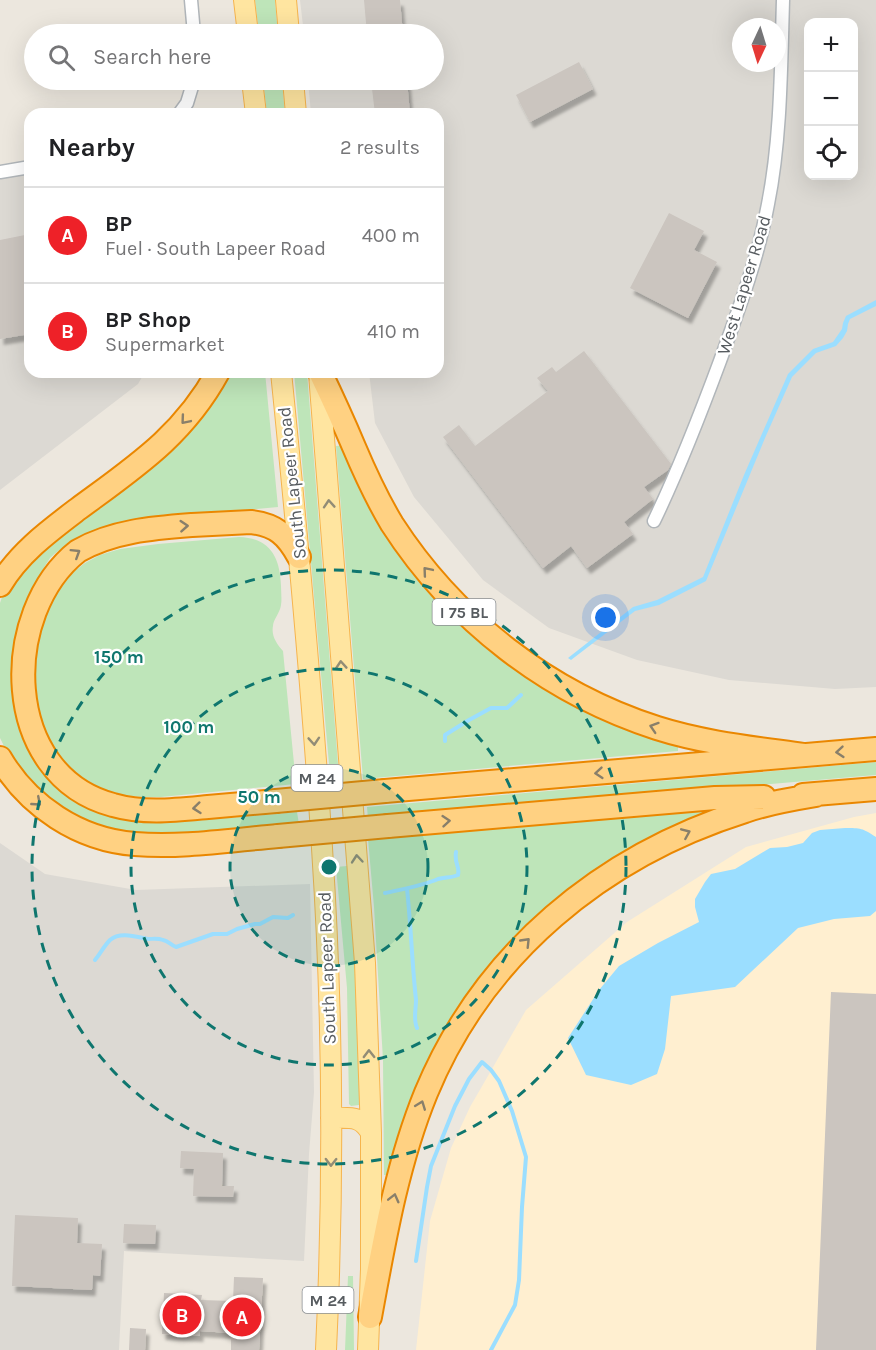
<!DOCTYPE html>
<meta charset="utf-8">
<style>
:root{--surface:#fff;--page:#f6f6f6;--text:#202124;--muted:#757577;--line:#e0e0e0;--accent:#ee2128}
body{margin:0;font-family:Karla,sans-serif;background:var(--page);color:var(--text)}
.controls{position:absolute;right:18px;top:18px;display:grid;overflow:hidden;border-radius:12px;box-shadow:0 6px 24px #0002}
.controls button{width:54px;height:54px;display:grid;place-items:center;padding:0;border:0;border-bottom:2px solid var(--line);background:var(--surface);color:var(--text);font:30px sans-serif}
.compass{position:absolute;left:732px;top:18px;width:54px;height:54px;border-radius:50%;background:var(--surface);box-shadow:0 6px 24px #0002;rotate:184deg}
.you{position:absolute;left:606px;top:618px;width:21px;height:21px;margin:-15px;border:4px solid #fff;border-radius:50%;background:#1a73e8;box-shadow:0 0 0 9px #1a73e833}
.badge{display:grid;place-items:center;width:39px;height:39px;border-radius:50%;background:var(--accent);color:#fff;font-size:20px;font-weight:700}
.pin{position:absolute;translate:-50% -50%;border:3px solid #fff;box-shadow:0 2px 6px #0006}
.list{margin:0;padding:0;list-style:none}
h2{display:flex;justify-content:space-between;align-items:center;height:78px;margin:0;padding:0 24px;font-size:26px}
h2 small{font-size:20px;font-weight:400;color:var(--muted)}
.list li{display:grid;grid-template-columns:39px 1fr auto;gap:18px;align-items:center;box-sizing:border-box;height:96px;padding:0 24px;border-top:2px solid var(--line)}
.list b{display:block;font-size:22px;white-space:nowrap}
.list p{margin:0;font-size:20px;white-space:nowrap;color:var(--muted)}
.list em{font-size:20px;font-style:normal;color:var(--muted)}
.icon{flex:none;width:33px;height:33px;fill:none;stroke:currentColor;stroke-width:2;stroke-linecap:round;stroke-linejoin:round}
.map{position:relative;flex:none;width:876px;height:1350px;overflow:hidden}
.search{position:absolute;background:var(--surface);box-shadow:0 6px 24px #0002;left:24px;top:24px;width:420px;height:66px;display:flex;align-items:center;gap:15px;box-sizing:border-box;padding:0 21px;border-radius:33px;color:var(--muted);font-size:22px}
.panel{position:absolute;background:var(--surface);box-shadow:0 6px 24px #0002;left:24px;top:108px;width:420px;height:270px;border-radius:18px}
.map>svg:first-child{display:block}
</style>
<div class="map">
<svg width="876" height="1350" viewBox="0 0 876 1350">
<defs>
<filter id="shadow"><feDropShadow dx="3.5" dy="6" stdDeviation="1.5" flood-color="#0004"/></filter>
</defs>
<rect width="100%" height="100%" fill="#ece7de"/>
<path fill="#ffefd0" d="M876 813V1350H416L430 1221 451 1148 470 1107 526 1010 627 922 746 847 854 817Z"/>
<path fill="#dcd9d3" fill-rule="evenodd" d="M300 0H876V687L835 689 729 680 637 660 549 628 483 580 414 497 375 423 369 372H438V114H311L308 80H434V34H304ZM808 22H854V176H808ZM741 27H777V63H741Z
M30 173V372H145L138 384 0 490V178Z
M0 843 45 874 136 890 310 884 314 1092 309 1154 304 1261 124 1251 119 1350H0Z"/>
<path fill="#bee5b9" d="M255 0H275L278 34H259Z
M263 80H282L285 114H267Z
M225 372H265L278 507 136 520C105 526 75 535 50 558 0 632 0 775 98 813 135 826 173 822 211 819 240 817 269 815 297 812L299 824 165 837 102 829 45 799 7 752 0 738V603L3 594 14 576Z
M294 372H307L338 764H329Z
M346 445 455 616 678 744V751L363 779 336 446Z
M239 537C270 538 280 557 281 586 281 592 282 599 281 605 280 613 273 620 273 626 271 636 277 644 283 651L296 784 161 797H141L122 795 102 789 85 780 68 767 55 752 27 690 47 599 72 573 85 563 100 555 120 549 158 544Z
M876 762V775L368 819 367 807Z
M711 808 712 815 517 939 391 1175H384L383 1060 374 907 368 839Z
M347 866 356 971 360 1103 359 1105 351 1106 349 1104 347 988 336 867Z
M348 1276H353L354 1350H345Z"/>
<path fill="#9bdeff" d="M876 300V306L850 319 848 324 847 331 843 338 836 346 816 353 792 377 765 438 706 581 659 605 635 611 571 660 568 658 633 607 657 600 703 577 744 475 788 374 813 349 833 342 842 329 843 323 846 316Z
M845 828C861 828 862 828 876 837V911L870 916 834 919 798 928 735 987 671 996 665 1049 657 1074 631 1085 586 1075 568 1038 599 990 619 966 658 943 699 922 695 907V899L705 882 711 874 735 869 770 848 787 847 803 843 812 833 820 830Z"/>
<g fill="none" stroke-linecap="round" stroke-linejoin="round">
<path stroke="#9bdeff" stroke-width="4" d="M445 741V735L469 720 491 708H507L521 695
M407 889C411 926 412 963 416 1000 416 1010 413 1019 417 1028
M385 893C403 889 422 886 438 879 445 877 451 878 458 875 460 865 454 864 456 852
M95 960C100 954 104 946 110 940 120 931 137 937 148 939 153 939 158 938 163 940 168 941 171 945 176 947L213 934H227L237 929 255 924H260L273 917 288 918 293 915
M416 1261 427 1187 431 1166 455 1106 469 1079 482 1062 491 1070 499 1081 512 1111 526 1157 522 1207 519 1280 515 1305 491 1350"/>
</g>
<path fill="#cbc5bf" filter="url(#shadow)" d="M364 0H400L403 34H367Z
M579 62 593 89 530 122 516 95Z
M371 80H407L410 114H375Z
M669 213 704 231 694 250 717 262 688 318 630 288Z
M30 234V334L0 339V240Z
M584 351 671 464 668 470 644 487 653 499 624 522 633 534 587 568 571 546 543 568 443 437 459 425 475 446 548 391 537 378 552 367 556 372Z
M831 992 876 994V1350H816Z
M181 1151 223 1153 222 1186H234L233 1197 193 1196 194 1169 180 1168Z
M15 1215 78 1218 77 1243 102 1244 100 1276 93 1275 92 1290 12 1286Z
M124 1224 156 1225 155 1244 123 1243Z
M234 1277 263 1278 259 1350H231V1333L200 1331V1336L162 1334 164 1293 202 1295 201 1300 233 1301Z
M130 1328 146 1329 145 1350H129Z"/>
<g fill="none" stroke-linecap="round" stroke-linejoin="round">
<g stroke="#b1b6ba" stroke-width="15">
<path id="street" d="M191 0 194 34
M179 114 187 103 194 80
M0 172 30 167
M654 521C679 469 700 415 720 361 739 309 758 258 768 204 781 139 781 67 783 0"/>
</g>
<g stroke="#f6b44d" stroke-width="22">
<path id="primary" d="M244 0 248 34
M286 0 289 34
M252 80 256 114
M293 80 296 114
M281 372C297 530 312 689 322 848 333 1015 334 1183 326 1350
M319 374 365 963 371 1133V1269L368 1350
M331 1118C350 1118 361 1115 371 1133"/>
</g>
<g stroke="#ea8700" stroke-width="26">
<path id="highway" d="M320 372C332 397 343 421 354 447 365 473 377 499 392 524 454 620 548 693 657 728 704 743 754 748 804 755
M0 585C19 553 49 531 78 509 135 467 183 436 218 372
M0 758C28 806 79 840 135 844 181 848 231 840 278 836
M385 791 876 749
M803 795 876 789
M276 801C253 803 230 805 208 807 176 810 144 814 113 805 0 775 0 612 78 551 113 531 153 528 192 525 212 524 231 523 251 522 276 525 287 535 299 557
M388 826 715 798 764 797
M370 1317C384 1241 397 1164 426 1093 484 953 602 856 745 811 768 803 792 799 816 795"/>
</g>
<use href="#street" stroke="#fff" stroke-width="12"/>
<use href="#primary" stroke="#ffe5a0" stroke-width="20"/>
<use href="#highway" stroke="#ffd182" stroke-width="22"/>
<g stroke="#ea8700" stroke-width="26" stroke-linecap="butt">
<path id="highway-bridge" d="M276 801 385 791
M278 836 388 826"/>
</g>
<use href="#highway-bridge" stroke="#ffd182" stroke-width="22"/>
</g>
<defs><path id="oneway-chevron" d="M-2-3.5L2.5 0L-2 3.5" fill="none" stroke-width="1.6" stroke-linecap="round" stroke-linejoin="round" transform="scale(1.5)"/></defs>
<g stroke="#897f6a">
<use href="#oneway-chevron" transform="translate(185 420) rotate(130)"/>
<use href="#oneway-chevron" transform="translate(184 526) rotate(-4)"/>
<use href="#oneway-chevron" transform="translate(76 553) rotate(-32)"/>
<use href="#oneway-chevron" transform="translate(427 571) rotate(-130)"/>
<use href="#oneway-chevron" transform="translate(654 727) rotate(-162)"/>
<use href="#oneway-chevron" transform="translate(840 752) rotate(175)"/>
<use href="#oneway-chevron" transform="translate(599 773) rotate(175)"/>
<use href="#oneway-chevron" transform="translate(37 802) rotate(41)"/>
<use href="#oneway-chevron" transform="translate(197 808) rotate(174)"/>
<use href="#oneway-chevron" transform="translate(446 821) rotate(-5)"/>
<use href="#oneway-chevron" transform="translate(686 833) rotate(-23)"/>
<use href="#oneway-chevron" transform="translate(526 942) rotate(-46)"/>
<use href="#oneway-chevron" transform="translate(421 1105) rotate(-69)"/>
<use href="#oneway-chevron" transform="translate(394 1198) rotate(-76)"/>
</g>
<g stroke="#928c76">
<use href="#oneway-chevron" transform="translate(329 504) rotate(-94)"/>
<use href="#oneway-chevron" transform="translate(341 665) rotate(-94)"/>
<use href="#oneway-chevron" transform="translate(314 741) rotate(86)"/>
<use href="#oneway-chevron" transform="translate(357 859) rotate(-95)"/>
<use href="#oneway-chevron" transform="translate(369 1054) rotate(-91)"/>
<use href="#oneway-chevron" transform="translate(331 1162) rotate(91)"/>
</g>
<circle cx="329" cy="867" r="99" fill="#0f766e" fill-opacity=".12"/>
<g fill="none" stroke="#0f766e" stroke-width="3" stroke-dasharray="10 8">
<circle cx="329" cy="867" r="99"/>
<circle cx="329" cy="867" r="198"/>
<circle cx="329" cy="867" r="297"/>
</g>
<g text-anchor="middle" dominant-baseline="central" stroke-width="4.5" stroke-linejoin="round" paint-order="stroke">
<g fill="#fff" stroke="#898d90" stroke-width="1.5">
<rect x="432.5" y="599" width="63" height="26" rx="4.5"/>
<rect x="291.5" y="765" width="51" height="26" rx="4.5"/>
<rect x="302.5" y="1287" width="51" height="26" rx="4.5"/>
</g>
<g font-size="16" font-weight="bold" fill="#575c60">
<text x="464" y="612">I 75 BL</text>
<text x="317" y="778">M 24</text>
<text x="328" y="1300">M 24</text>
</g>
<g font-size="18" fill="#575c60" stroke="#fff">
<text transform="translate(744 285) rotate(-73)">West Lapeer Road</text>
<text transform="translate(292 483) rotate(-96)">South Lapeer Road</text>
<text transform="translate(327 968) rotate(-92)">South Lapeer Road</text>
</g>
</g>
<circle cx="329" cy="867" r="9" fill="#0f766e" stroke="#fff" stroke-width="3"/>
<g font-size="18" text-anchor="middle" font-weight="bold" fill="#0f766e" stroke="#fff" stroke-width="4.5" stroke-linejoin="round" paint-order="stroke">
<text x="119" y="663">150 m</text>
<text x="189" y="733">100 m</text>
<text x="259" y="803">50 m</text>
</g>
</svg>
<div class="controls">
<button>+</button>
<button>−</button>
<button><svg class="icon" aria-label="locate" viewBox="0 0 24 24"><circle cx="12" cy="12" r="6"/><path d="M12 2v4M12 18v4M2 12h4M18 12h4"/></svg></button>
</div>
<svg class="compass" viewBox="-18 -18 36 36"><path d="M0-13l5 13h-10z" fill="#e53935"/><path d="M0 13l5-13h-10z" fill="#757577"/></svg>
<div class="you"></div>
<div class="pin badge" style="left:242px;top:1317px">A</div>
<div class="pin badge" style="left:182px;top:1315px">B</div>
<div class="search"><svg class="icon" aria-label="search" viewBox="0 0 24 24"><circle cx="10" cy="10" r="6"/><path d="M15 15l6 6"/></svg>Search here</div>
<section class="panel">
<h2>Nearby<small>2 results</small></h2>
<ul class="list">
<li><span class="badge">A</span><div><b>BP</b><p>Fuel · South Lapeer Road</p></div><em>400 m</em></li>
<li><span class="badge">B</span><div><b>BP Shop</b><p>Supermarket</p></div><em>410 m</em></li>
</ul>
</section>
</div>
